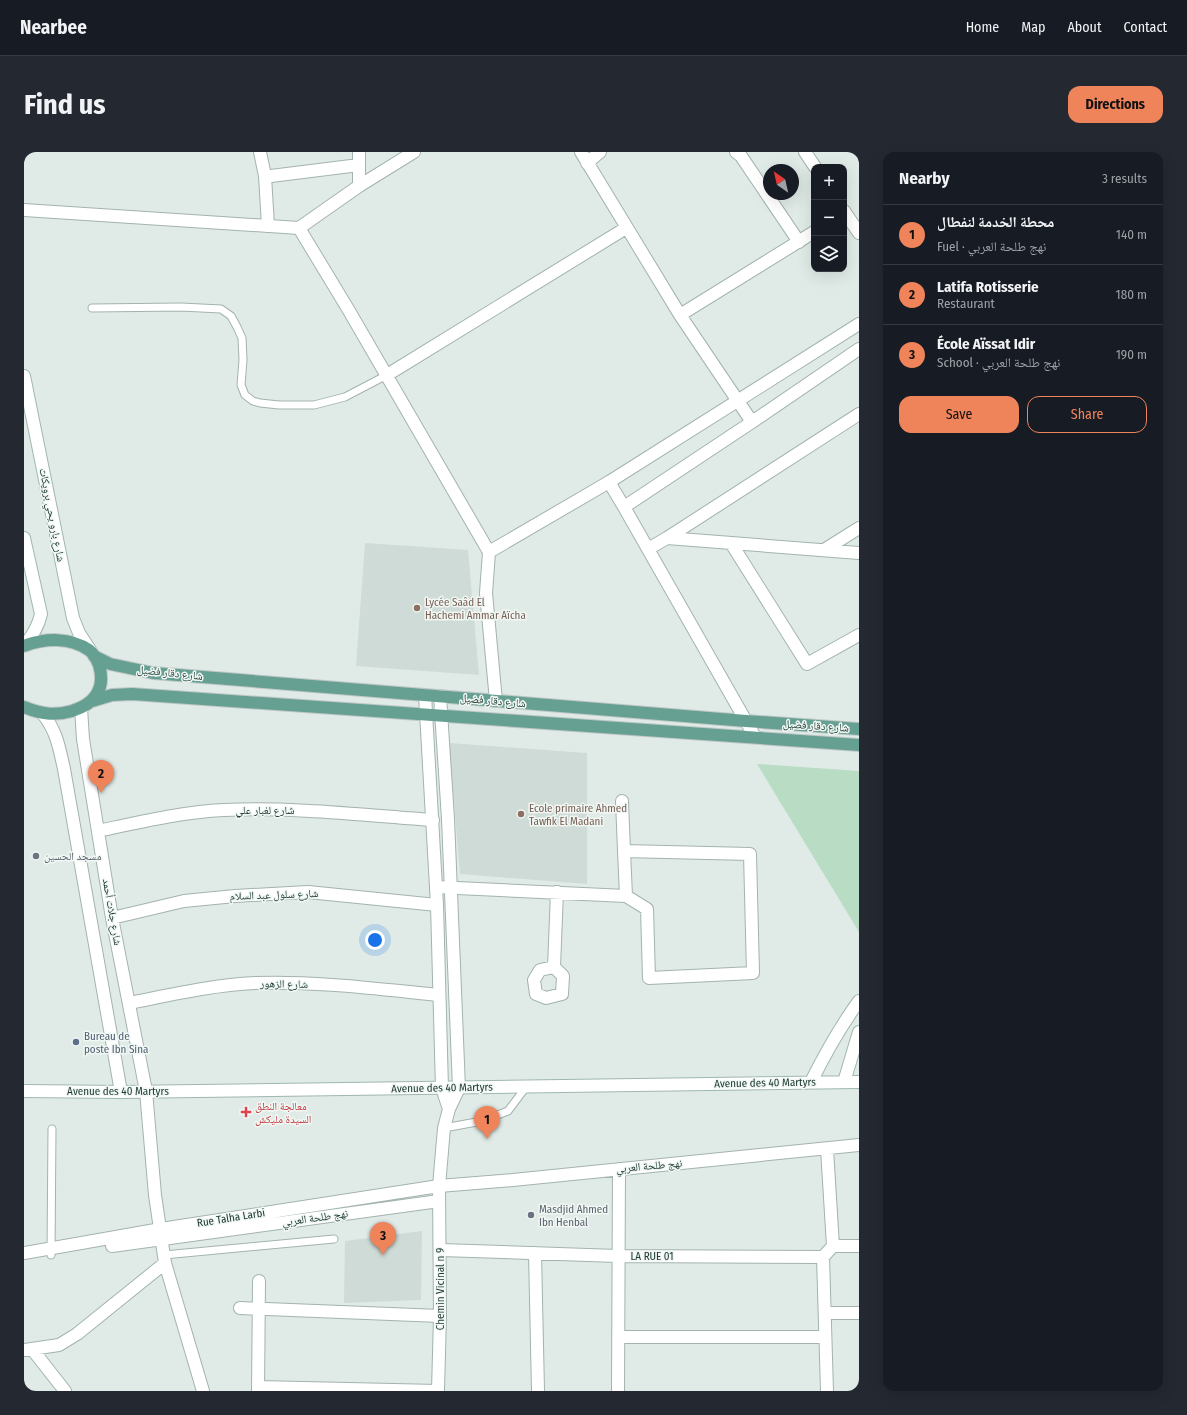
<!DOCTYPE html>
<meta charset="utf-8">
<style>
:root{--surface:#171b24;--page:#242831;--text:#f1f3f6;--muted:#9ea1a6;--line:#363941;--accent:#ef835a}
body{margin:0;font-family:"Fira Sans Condensed","Noto Naskh Arabic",sans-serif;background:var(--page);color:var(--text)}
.controls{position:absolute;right:12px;top:12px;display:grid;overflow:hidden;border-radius:8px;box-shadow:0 4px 16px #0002}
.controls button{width:36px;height:36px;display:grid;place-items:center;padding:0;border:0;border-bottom:1px solid var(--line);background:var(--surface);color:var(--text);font:20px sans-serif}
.compass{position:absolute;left:739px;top:12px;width:36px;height:36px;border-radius:50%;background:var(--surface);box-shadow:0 4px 16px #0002;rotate:326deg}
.you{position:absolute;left:351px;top:788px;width:14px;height:14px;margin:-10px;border:3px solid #fff;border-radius:50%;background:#1a73e8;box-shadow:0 0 0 6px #1a73e833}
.badge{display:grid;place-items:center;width:26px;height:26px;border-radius:50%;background:var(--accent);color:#111;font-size:13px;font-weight:700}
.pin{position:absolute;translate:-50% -33px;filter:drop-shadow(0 1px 2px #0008)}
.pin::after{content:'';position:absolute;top:21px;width:14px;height:12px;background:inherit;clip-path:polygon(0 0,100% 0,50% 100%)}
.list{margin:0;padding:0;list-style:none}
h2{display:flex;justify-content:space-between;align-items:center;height:52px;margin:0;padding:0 16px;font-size:17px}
h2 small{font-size:13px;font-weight:400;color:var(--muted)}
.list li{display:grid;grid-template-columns:26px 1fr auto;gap:12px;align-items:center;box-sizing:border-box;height:60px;padding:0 16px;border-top:1px solid var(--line)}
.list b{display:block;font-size:15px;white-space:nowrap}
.list p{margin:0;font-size:13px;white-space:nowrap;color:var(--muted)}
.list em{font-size:13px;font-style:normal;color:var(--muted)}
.actions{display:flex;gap:8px;padding:12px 16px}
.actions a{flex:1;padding:9px 0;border:1px solid var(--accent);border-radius:12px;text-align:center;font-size:14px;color:var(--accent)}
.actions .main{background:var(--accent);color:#111}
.icon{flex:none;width:22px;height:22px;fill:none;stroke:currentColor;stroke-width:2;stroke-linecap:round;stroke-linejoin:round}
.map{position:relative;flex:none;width:835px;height:1239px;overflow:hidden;border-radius:12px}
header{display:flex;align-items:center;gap:24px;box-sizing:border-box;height:56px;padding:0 20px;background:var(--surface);border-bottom:1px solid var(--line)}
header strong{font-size:19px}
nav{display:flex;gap:22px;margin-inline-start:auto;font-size:14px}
.intro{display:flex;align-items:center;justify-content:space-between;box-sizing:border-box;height:96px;padding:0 24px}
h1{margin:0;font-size:28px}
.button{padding:10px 18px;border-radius:12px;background:var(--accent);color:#111;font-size:14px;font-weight:700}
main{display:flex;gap:24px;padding:0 24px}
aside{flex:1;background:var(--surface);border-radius:12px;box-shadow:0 4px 16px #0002}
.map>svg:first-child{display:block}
</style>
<header>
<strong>Nearbee</strong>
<nav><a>Home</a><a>Map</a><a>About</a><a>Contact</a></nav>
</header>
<div class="intro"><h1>Find us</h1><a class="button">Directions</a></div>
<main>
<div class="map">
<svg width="835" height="1239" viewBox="0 0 835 1239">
<rect width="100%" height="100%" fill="#e0ebe7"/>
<path fill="#cfdbd6" d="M341 391 444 398 455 523 332 514Z
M425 591 563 601V732L436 722Z
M398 1079 397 1148 320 1151 321 1089Z"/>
<path fill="#b9dcc4" d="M733 612 835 619V780Z"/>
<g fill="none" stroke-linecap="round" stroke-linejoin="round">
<g stroke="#a3b3ae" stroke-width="9">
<path id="service" d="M68 156 157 155 197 157 207 164 213 175 218 186 219 208 217 233 221 243 229 249 236 251 255 253H290L321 245 363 223
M420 976 458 969 484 959 502 935
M27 1103 28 977
M140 1103 310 1087"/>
</g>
<g stroke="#a3b3ae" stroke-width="14">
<path id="minor" d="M236 0 241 24 244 74
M335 0V34
M557 0 656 163 728 270 600 355 731 585
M712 0 717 4 775 90
M563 11 576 0
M247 24 335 13
M275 76 324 157 465 400
M656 163 790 80
M363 223 602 76
M728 270 835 197
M585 330 600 355
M643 386 835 401
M707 391 783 512 835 483
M624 397 643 386 835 262
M800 398 835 376
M57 556 59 587 88 766 122 939 131 1043 141 1111 179 1239
M19 562C33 580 35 595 40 617L97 940
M598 649 600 699
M74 679C116 670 158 660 200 658 270 655 339 663 409 668
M412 735 602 744 623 757 625 826 729 821 726 702 600 699 602 744
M88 766 160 749 211 744 284 740 413 753
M530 815 539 824 538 842 522 846 512 842 510 828 516 818 530 815 533 740
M105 851C146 843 188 833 231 831 292 829 354 837 415 843
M803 997 809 1094
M415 1034 489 1028 835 993
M417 1098 593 1104 799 1105 809 1094H835
M511 1101 514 1239
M799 1105 803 1239
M216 1156 416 1164
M801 1161H835
M594 1185H801
M8 1197 41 1239
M0 1198 35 1193 53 1182 141 1111
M234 1235 414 1239
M234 1239 235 1129
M594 1239 595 1017"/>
</g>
<g stroke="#a3b3ae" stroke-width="14">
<path id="tertiary" d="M781 0 791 15
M0 58 275 76 335 34 390 0
M820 59 835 81
M401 543 413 753 418 936 425 957
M472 549 462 441 465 400 585 330 835 172
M88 1094 415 1049
M0 1101 137 1077 415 1034
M414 1239 416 1164 415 1034 420 976 425 957 435 936 424 667 416 544"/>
</g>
<g stroke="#9fb7af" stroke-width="14">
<path id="secondary" d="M0 224 49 466 55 481 66 498
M0 386 17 462C14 475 9 483 1 493
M787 930C801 902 816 875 835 849
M820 930 835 880
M0 939 97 940 835 930"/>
</g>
<g stroke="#c1c8c6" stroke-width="14">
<path id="primary" d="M0 494C21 486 46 485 65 498 69 501 73 508 75 513 82 537 71 552 48 559 30 564 17 562 0 555
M70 504 86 512 129 521 722 569 835 577
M68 549 88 543 108 542 835 593"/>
</g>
<use href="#service" stroke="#fff" stroke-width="7"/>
<use href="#minor" stroke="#fff" stroke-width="12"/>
<use href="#tertiary" stroke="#fff" stroke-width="12"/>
<use href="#secondary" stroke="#fff" stroke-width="12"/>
<use href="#primary" stroke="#66a093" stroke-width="12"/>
</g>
<g fill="#8d6e63" stroke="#f1f8f4" stroke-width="1.5">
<circle cx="393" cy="456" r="4"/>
<circle cx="497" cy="662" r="4"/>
</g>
<g fill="#6b7280" stroke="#f1f8f4" stroke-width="1.5">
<circle cx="12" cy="704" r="4"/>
<circle cx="507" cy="1063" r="4"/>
</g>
<circle fill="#5c6f8a" stroke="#f1f8f4" stroke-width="1.5" cx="52" cy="890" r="4"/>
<path fill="#e0444e" stroke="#f1f8f4" stroke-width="1.5" d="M220 954h4v4h4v4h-4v4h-4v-4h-4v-4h4z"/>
<g text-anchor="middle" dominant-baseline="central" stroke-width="3" stroke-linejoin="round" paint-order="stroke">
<g font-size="11" fill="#213b35" stroke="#f1f8f4">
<text transform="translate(28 363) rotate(79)">شارع بارو يحي برويكات</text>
<text transform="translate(146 521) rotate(6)">شارع دقار فضيل</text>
<text transform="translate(469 549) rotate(5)">شارع دقار فضيل</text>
<text transform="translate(792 574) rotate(4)">شارع دقار فضيل</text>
<text x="241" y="658">شارع لغبار علي</text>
<text transform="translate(250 743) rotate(-2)">شارع سلول عبد السلام</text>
<text transform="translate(88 760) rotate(80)">شارع جلات أحمد</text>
<text transform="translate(260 832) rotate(1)">شارع الزهور</text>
<text transform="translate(741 931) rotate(-1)">Avenue des 40 Martyrs</text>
<text transform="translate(418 936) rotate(-1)">Avenue des 40 Martyrs</text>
<text x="94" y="939">Avenue des 40 Martyrs</text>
<text transform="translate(625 1014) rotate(-5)">نهج طلحة العربي</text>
<text transform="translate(207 1066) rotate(-9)">Rue Talha Larbi</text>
<text transform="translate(291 1066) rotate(-8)">نهج طلحة العربي</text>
<text x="628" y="1104">LA RUE 01</text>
<text transform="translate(416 1137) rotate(-90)">Chemin Vicinal n 9</text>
</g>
<g font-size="11" fill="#785e54" stroke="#f1f8f4" text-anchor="start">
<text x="401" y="450">Lycée Saâd El<tspan x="401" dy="13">Hachemi Ammar Aïcha</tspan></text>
<text x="505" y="656">Ecole primaire Ahmed<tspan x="505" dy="13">Tawfik El Madani</tspan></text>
</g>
<g font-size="11" fill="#5b616d" stroke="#f1f8f4" text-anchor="start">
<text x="20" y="704">مسجد الحسين</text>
<text x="515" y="1057">Masdjid Ahmed<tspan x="515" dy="13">Ibn Henbal</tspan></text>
</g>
<g font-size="11" fill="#4e5e75" stroke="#f1f8f4" text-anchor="start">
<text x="60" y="884">Bureau de<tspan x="60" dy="13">poste Ibn Sina</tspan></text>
</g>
<g font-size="11" fill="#be3a42" stroke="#f1f8f4" text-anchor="start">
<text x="231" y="954">معالجة النطق<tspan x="231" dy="13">السيدة مليكش</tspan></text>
</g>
</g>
</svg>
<div class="controls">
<button>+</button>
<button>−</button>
<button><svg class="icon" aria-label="layers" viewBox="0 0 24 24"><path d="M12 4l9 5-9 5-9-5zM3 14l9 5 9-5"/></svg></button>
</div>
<svg class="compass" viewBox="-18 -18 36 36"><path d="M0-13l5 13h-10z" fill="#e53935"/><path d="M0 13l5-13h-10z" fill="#9ea1a6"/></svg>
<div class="you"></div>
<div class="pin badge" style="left:463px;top:987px">1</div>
<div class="pin badge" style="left:77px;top:641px">2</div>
<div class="pin badge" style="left:359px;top:1103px">3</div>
</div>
<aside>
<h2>Nearby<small>3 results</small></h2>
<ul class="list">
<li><span class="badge">1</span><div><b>محطة الخدمة لنفطال</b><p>Fuel · نهج طلحة العربي</p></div><em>140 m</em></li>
<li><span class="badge">2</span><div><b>Latifa Rotisserie</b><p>Restaurant</p></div><em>180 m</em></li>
<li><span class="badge">3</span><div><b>École Aïssat Idir</b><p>School · نهج طلحة العربي</p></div><em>190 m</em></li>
</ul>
<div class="actions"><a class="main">Save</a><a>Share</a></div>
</aside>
</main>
